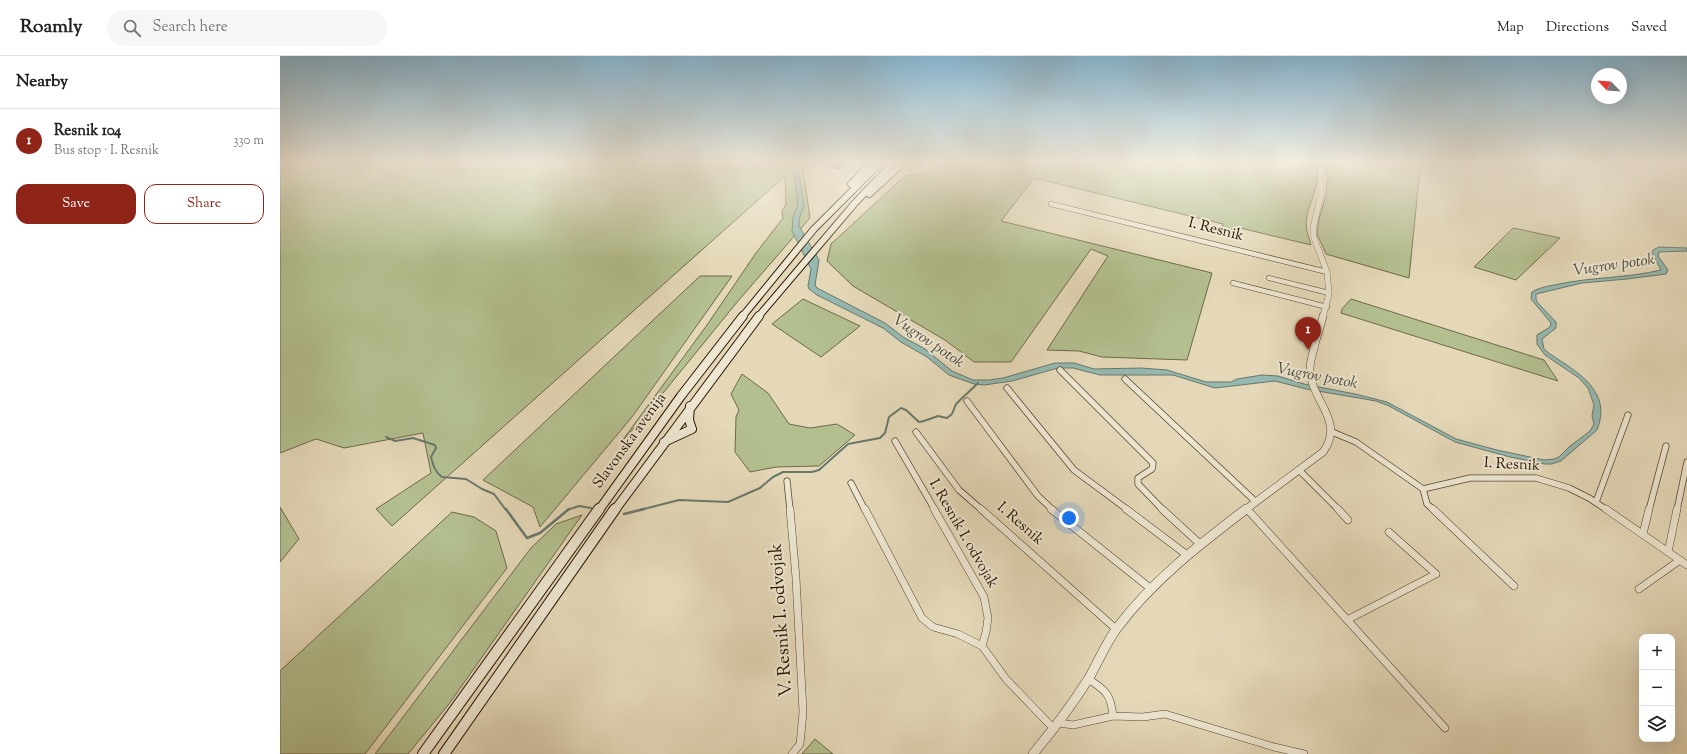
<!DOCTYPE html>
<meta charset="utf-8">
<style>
:root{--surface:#fff;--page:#f6f6f6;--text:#222;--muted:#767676;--line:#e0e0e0;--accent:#8f2418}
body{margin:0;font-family:"Sorts Mill Goudy",serif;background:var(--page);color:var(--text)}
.controls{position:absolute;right:12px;bottom:12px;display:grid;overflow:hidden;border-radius:8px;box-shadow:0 4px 16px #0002}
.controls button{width:36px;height:36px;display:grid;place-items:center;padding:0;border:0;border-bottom:1px solid var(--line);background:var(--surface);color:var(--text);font:20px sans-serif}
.compass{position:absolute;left:1311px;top:12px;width:36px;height:36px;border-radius:50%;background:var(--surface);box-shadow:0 4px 16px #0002;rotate:295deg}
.you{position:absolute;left:789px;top:462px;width:14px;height:14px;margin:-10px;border:3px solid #fff;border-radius:50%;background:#1a73e8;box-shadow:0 0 0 6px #1a73e833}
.badge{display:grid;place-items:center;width:26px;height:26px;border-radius:50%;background:var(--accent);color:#fff;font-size:13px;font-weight:700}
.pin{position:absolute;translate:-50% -33px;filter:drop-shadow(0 1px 2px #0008)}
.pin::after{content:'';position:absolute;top:21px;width:14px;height:12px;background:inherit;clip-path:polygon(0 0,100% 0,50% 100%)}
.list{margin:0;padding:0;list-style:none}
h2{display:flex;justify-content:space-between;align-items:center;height:52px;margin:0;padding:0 16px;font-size:17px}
h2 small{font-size:13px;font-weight:400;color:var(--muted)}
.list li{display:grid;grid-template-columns:26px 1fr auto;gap:12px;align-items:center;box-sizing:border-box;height:64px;padding:0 16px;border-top:1px solid var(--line)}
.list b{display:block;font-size:15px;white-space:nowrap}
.list p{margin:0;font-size:13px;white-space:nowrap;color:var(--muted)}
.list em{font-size:13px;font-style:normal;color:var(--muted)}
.actions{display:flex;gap:8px;padding:12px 16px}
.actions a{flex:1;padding:9px 0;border:1px solid var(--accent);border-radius:12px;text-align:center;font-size:14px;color:var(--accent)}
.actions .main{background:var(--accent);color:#fff}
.icon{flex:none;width:22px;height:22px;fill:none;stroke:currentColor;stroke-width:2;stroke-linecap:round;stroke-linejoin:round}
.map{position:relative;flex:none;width:1407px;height:698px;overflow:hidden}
header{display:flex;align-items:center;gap:24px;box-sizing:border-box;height:56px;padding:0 20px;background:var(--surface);border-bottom:1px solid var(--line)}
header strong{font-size:19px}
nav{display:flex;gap:22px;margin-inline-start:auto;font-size:14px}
.search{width:280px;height:36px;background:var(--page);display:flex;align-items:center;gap:10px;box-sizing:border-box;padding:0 14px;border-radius:22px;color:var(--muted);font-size:15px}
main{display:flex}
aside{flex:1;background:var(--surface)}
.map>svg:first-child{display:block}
</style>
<header>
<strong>Roamly</strong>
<div class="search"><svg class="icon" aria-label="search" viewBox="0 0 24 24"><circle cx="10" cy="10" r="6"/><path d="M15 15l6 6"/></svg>Search here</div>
<nav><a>Map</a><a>Directions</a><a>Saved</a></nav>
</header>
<main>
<aside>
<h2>Nearby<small></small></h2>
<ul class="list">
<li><span class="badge">1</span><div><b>Resnik 104</b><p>Bus stop · I. Resnik</p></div><em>330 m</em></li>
</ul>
<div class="actions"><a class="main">Save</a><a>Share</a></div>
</aside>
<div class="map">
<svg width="1407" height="698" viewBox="0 0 1407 698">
<rect width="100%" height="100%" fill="#e4d8b8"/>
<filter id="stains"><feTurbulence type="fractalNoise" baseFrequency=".005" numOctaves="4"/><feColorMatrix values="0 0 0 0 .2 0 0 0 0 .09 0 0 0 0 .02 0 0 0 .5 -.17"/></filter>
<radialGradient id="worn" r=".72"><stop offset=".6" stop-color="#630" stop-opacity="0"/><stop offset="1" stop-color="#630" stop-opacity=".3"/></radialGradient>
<path fill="#b3bf8f" stroke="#6e6948" d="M0 106H522L530 162 458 245 357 369 342 385 427 269 476 197 503 162 502 155 506 149 505 120 112 470 96 453 151 417 143 377 64 392 36 383 0 397Z
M644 106H1035C1043 130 1027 146 1026 167 1026 175 1029 182 1031 189L960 172 958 178 942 175 943 168 754 122 721 165 932 217 907 304 822 301 799 295 767 294 828 200 811 193 731 306H694L665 284 573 230 547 205 551 188 625 120 652 117 653 110Z
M1045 106H1113L1140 113 1129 222 1046 198 1037 178 1039 163 1046 140 1047 124H1050V122L1047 121Z
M1233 172 1280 182 1236 224 1194 211Z
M420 220H452L352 361 260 471 253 451 203 424Z
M523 243 580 270 541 301 492 268Z
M1071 243 1264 304 1278 325 1061 257 1062 253Z
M462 318 488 337 509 368 530 372 557 368 575 379 539 410 496 411 470 416 455 396 456 361 459 354 451 338Z
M0 451 19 483 0 506Z
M172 456 194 461 216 475 227 512 85 698H0V615Z
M302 459 169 648 128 698H95L251 492 276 468Z
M535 683 553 698H522Z"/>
<path fill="#95b9b1" stroke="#69776b" d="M513 106H517L524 150 519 163V170L539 204 535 229 537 232 605 267 623 281 645 293 672 315 693 324H709L723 322 775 307H794L814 313 861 312 887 314 926 326H951L957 323 982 319 998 320 1024 328 1075 338 1107 346 1176 383 1217 394 1264 404 1274 403 1279 401 1289 391 1310 375 1314 368 1312 360 1314 349 1308 332 1299 322 1265 299 1257 288V279L1270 271 1271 267 1251 243 1252 236C1260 231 1270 230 1279 228 1313 221 1348 222 1381 214L1372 197 1373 194 1379 191 1407 192V195L1379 196 1378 200 1388 214 1386 218 1347 223 1302 227 1256 238V243L1257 246 1276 266V272L1262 283 1264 293 1270 298C1297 316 1333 335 1317 374L1281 405 1272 408H1265L1230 401 1175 386 1109 350 1096 345 1026 333 995 325 935 332 893 319H820L793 312H778L732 325 704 329 694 328 669 319 647 301 621 286 603 272 537 239 529 233 528 230 531 213 512 175 513 161 518 149Z"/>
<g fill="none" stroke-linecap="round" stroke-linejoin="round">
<path stroke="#69776b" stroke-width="2" d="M106 381 115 385 133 382 155 389 156 392 151 401C153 409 155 416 162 421L186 423 202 433 214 438 226 454
M287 454 299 450 311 452
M360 454 399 444 448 446 480 432 493 421 503 416H532L539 414 568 388 600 382 605 377 609 361 621 352 626 354 639 366 644 365 658 360 667 362 672 358 676 348 698 327"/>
<path stroke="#69776b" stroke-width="2.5" d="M226 453 247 482 260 477 289 453
M344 458 364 453"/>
<g stroke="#57442f" stroke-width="5.5">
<path id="minor-far2" d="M771 148 1047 216
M989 222 1049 237
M953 227 1047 251"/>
</g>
<g stroke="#57442f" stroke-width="7">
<path id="minor-far1" d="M780 314 873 407 872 413 858 422V428L883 454
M845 323 976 446
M727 332 794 414 848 454
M687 345 758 440 773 454
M636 376 679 434 702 454
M1052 376 1076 386 1143 433 1147 448 1154 454
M615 385 655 454
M1019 414 1059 454
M507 425 510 454
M571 427 585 454
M1143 433 1190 422H1256L1289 432 1309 442 1327 454
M1316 446 1348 359
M967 453 968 454
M1369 454 1386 390
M1397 454 1407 406"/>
</g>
<g stroke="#57442f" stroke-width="8">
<path id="minor" d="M510 453 516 522 523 656 520 688 512 698
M585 453 642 562 653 571 678 578 702 590 726 623 774 673
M654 453 704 541 708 562 706 576 702 590
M701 453 836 573
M771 453 870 532
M846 453 907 499
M882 453 920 488
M967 453 1165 672
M1058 453 1068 464
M1153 453 1234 530
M1326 453 1407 509
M1363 478 1369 453
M1388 496 1397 453
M1359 533 1400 504
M1067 564 1156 518 1109 476
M808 623C826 634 831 639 833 660
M779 667 793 669 833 660 863 661 885 658 994 691 1024 698"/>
</g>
<g stroke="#57442f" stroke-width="6">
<path id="tertiary-far2" d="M1041 106V139L1033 172 1034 182 1047 216 1049 237 1043 261"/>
</g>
<g stroke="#57442f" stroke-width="8">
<path id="tertiary-far1" d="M965 454 1043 396C1066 365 1030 344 1030 313 1030 300 1040 273 1043 260"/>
</g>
<g stroke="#57442f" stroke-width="10">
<path id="tertiary" d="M753 698C773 674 792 649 809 622 818 606 826 587 837 572 873 524 919 489 966 453"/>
</g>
<g stroke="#281301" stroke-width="8">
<path id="secondary-far2" d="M571 128 592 106
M589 138 624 106
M462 261 534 173 601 106
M478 261 575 147 614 106"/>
</g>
<g stroke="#281301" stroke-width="10">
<path id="secondary-far1" d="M384 386 412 373 409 364 410 350
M319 454 401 340 463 260
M335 454 479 260"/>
</g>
<g stroke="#281301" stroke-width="12">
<path id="secondary" d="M143 698 319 453
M164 698 335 453"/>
</g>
<use href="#minor-far2" stroke="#ede6d1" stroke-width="4.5"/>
<use href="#minor-far1" stroke="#ede6d1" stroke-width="5.5"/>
<use href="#minor" stroke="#ede6d1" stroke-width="7"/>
<use href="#tertiary-far2" stroke="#ede6d1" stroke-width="5.5"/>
<use href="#tertiary-far1" stroke="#ede6d1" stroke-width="7"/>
<use href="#tertiary" stroke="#ede6d1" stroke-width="9"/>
<use href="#secondary-far2" stroke="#ede6d1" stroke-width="6"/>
<use href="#secondary-far1" stroke="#ede6d1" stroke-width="8"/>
<use href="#secondary" stroke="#ede6d1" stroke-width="10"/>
</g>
<path fill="#b98465" stroke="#281301" d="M549 106H567L559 113 549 110 548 107Z"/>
<path fill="#966c53" stroke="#281301" d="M563 106H567L559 113 558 109Z"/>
<path fill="#d79a76" stroke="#281301" d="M549 106H563L558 109 548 107Z"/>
<linearGradient id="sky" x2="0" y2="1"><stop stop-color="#87b6d2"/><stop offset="0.52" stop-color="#f3eddf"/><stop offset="1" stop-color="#f3eddf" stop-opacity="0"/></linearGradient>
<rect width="1407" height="204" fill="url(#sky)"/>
<g text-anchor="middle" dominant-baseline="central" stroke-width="4" stroke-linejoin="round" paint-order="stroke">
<g font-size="15" fill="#281301" stroke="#ede6d1">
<text transform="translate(936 174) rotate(14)">I. Resnik</text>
<text transform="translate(350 385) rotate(-54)">Slavonska avenija</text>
<text transform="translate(1232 409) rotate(3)">I. Resnik</text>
<text transform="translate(740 468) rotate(41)">I. Resnik</text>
<text transform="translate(683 478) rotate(60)">I. Resnik I. odvojak</text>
</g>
<g font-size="16" font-style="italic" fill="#4e4d3f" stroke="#ede6d1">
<text transform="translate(1334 210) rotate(-8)">Vugrov potok</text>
<text transform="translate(648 286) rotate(34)">Vugrov potok</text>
<text transform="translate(1037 321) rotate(11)">Vugrov potok</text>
</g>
<g font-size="18" fill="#281301" stroke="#ede6d1">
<text transform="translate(502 564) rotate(-94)">V. Resnik I. odvojak</text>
</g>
</g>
<rect width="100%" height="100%" filter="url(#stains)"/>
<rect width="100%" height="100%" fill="url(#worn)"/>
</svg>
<div class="controls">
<button>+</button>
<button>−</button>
<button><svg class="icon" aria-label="layers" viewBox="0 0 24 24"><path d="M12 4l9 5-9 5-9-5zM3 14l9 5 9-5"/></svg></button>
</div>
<svg class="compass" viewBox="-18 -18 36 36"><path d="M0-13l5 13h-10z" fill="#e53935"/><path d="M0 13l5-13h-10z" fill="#767676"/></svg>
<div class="you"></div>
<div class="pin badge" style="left:1028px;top:294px">1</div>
</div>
</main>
